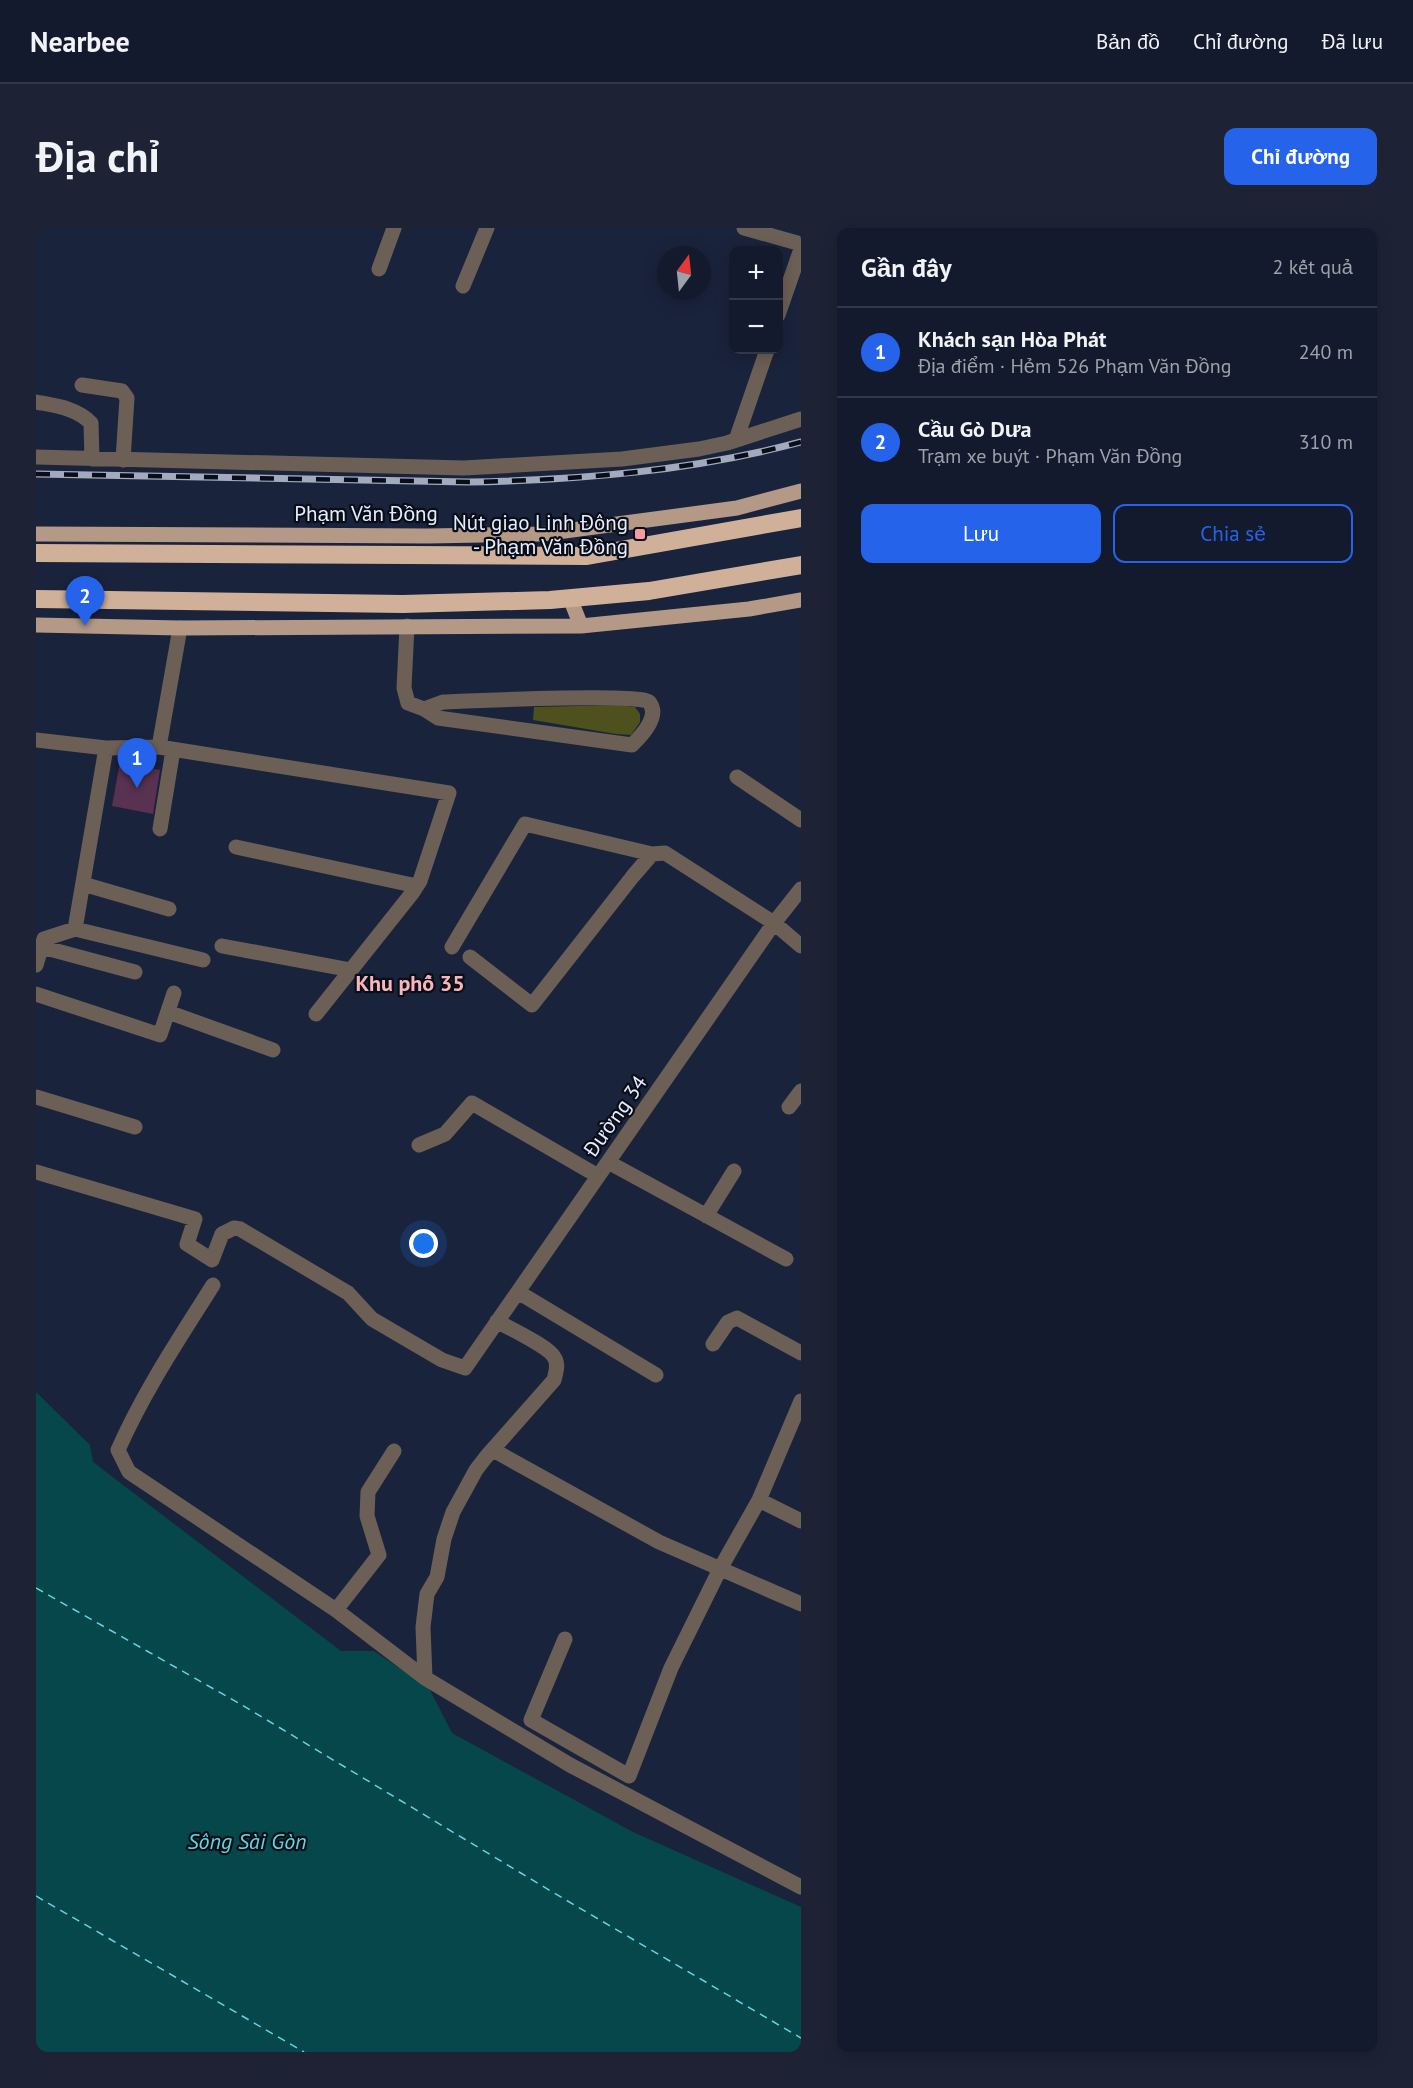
<!DOCTYPE html>
<html lang="vi">
<meta charset="utf-8">
<style>
:root{--surface:#141a2d;--page:#1d2335;--text:#f1f3f6;--muted:#9da1aa;--line:#333849;--accent:#2563eb}
body{margin:0;font-family:"PT Sans",sans-serif;background:var(--page);color:var(--text)}
.controls{position:absolute;right:18px;top:18px;display:grid;overflow:hidden;border-radius:12px;box-shadow:0 3px 15px #0003}
.controls button{width:54px;height:54px;display:grid;place-items:center;padding:0;border:0;border-bottom:2px solid var(--line);background:var(--surface);color:var(--text);font:30px sans-serif}
.compass{position:absolute;left:621px;top:18px;width:54px;height:54px;border-radius:50%;background:var(--surface);box-shadow:0 3px 15px #0003;rotate:15deg}
.you{position:absolute;left:388px;top:1016px;width:21px;height:21px;margin:-15px;border:4px solid #fff;border-radius:50%;background:#1a73e8;box-shadow:0 0 0 9px #1a73e833}
.badge{display:grid;place-items:center;width:39px;height:39px;border-radius:50%;background:var(--accent);color:#fff;font-size:20px;font-weight:700}
.pin{position:absolute;translate:-50% -50px;filter:drop-shadow(0 2px 3px #0008)}
.pin::after{content:'';position:absolute;top:32px;width:21px;height:18px;background:inherit;clip-path:polygon(0 0,100% 0,50% 100%)}
.list{margin:0;padding:0;list-style:none}
h2{display:flex;justify-content:space-between;align-items:center;height:78px;margin:0;padding:0 24px;font-size:26px}
h2 small{font-size:20px;font-weight:400;color:var(--muted)}
.list li{display:grid;grid-template-columns:39px 1fr auto;gap:18px;align-items:center;box-sizing:border-box;height:90px;padding:0 24px;border-top:2px solid var(--line)}
.list b{display:block;font-size:22px;white-space:nowrap}
.list p{margin:0;font-size:20px;white-space:nowrap;color:var(--muted)}
.list em{font-size:20px;font-style:normal;color:var(--muted)}
.actions{display:flex;gap:12px;padding:18px 24px}
.actions a{flex:1;padding:14px 0;border:2px solid var(--accent);border-radius:12px;text-align:center;font-size:21px;color:var(--accent)}
.actions .main{background:var(--accent);color:#fff}
.map{position:relative;flex:none;width:765px;height:1824px;overflow:hidden;border-radius:12px}
header{display:flex;align-items:center;gap:36px;box-sizing:border-box;height:84px;padding:0 30px;background:var(--surface);border-bottom:2px solid var(--line)}
header strong{font-size:28px}
nav{display:flex;gap:33px;margin-inline-start:auto;font-size:21px}
.intro{display:flex;align-items:center;justify-content:space-between;box-sizing:border-box;height:144px;padding:0 36px}
h1{margin:0;font-size:42px}
.button{padding:15px 27px;border-radius:12px;background:var(--accent);color:#fff;font-size:21px;font-weight:700}
main{display:flex;gap:36px;padding:0 36px}
aside{flex:1;background:var(--surface);border-radius:12px;box-shadow:0 3px 15px #0003}
.map>svg:first-child{display:block}
</style>
<header>
<strong>Nearbee</strong>
<nav><a>Bản đồ</a><a>Chỉ đường</a><a>Đã lưu</a></nav>
</header>
<div class="intro"><h1>Địa chỉ</h1><a class="button">Chỉ đường</a></div>
<main>
<div class="map">
<svg width="765" height="1824" viewBox="0 0 765 1824">
<rect width="100%" height="100%" fill="#1a233c"/>
<path fill="#4e501e" d="M582 477 599 479 604 486V494L595 507 580 506 497 492 498 479Z"/>
<path fill="#05474a" d="M0 1164 54 1217 57 1234 305 1423H338L393 1460 416 1505 597 1604 765 1679V1824H0Z"/>
<g fill="none" stroke-linecap="round" stroke-linejoin="round">
<path stroke="#63d6dd" stroke-width="1.5" stroke-dasharray="8 6" stroke-linecap="butt" d="M0 1360 206 1477 518 1665 765 1810
M0 1668 268 1824"/>
</g>
<path fill="#593151" d="M84 534 124 542 117 586 76 578Z"/>
<g fill="none" stroke-linecap="round" stroke-linejoin="round">
<path stroke="#6c5f55" stroke-width="15" d="M708 0 765 16
M343 41 358 0
M427 58 451 0
M742 87 765 21
M46 157 86 163 91 170 87 232
M0 174C21 178 40 180 55 195L56 231
M700 212 731 122
M0 229 428 240 586 231 663 221 691 215 765 191
M371 398 368 460 372 475 388 481 402 490 596 517C605 508 625 488 613 474 605 465 432 473 407 474L388 481
M0 512 70 520
M123 519 413 565 384 653 377 664 280 786
M701 549 765 592
M124 601 137 522
M200 619 381 658
M47 656 133 681
M39 701 167 732
M186 718 315 742
M6 719 99 744
M416 719 489 596 616 626 629 625 738 695 765 718
M434 729 496 777 597 648 616 626
M0 737 8 711 39 701 70 520 123 519 144 400
M0 766 124 807 138 765
M132 784 237 822
M0 869 99 899
M753 879 765 863
M383 917 409 906 436 875 562 948
M572 934 750 1031
M0 944 159 991 151 1016 176 1032 186 1006 198 1000 204 1001 312 1065 336 1091 406 1132 429 1140 738 695 765 661
M670 988 698 943
M177 1057C143 1111 108 1163 82 1222L93 1244 300 1382 389 1450 534 1537 765 1659
M482 1064 620 1147
M677 1116 692 1094 701 1090 765 1125
M457 1222 623 1314 765 1376
M723 1272 765 1293
M300 1382 343 1327 331 1288 332 1264 358 1223
M529 1411 495 1492 593 1548 635 1440 684 1341 723 1272 765 1173
M389 1450 387 1399 391 1366 401 1349 408 1311 417 1284 440 1242 450 1229 518 1152C520 1144 523 1136 518 1129 512 1118 474 1101 461 1093"/>
<path stroke="#b49986" stroke-width="15" d="M0 306 392 308 506 306 701 280 765 263
M534 370 545 398
M0 397 144 400 545 398 713 381 765 372"/>
<path stroke="#d0b099" stroke-width="18" d="M0 325 551 328 765 290
M0 371 367 376 514 372 613 363 765 337"/>
<g stroke="#a2aabd" stroke-width="7">
<path id="rail" d="M0 246 432 254C544 252 656 243 765 214"/>
</g>
<use href="#rail" stroke="#090d18" stroke-width="4.5" stroke-dasharray="14" stroke-linecap="butt"/>
</g>
<rect fill="#f49b9f" stroke="#090d18" stroke-width="2" x="598" y="300" width="12" height="12" rx="3"/>
<g text-anchor="middle" dominant-baseline="central" stroke-width="4.5" stroke-linejoin="round" paint-order="stroke">
<g font-size="21" fill="#e6edfe" stroke="#090d18">
<text x="330" y="285">Phạm Văn Đồng</text>
<text transform="translate(579 888) rotate(-55)">Đường 34</text>
</g>
<g font-size="21" fill="#e6edfe" stroke="#090d18" text-anchor="end">
<text x="592" y="294">Nút giao Linh Đông<tspan x="592" dy="24">- Phạm Văn Đồng</tspan></text>
</g>
<g font-size="22" font-weight="bold" fill="#f9b5b7" stroke="#090d18">
<text x="374" y="755">Khu phố 35</text>
</g>
<g font-size="22" font-style="italic" fill="#63d6dd" stroke="#090d18">
<text x="211" y="1613">Sông Sài Gòn</text>
</g>
</g>
</svg>
<div class="controls">
<button>+</button>
<button>−</button>
</div>
<svg class="compass" viewBox="-18 -18 36 36"><path d="M0-13l5 13h-10z" fill="#e53935"/><path d="M0 13l5-13h-10z" fill="#9da1aa"/></svg>
<div class="you"></div>
<div class="pin badge" style="left:101px;top:560px">1</div>
<div class="pin badge" style="left:49px;top:398px">2</div>
</div>
<aside>
<h2>Gần đây<small>2 kết quả</small></h2>
<ul class="list">
<li><span class="badge">1</span><div><b>Khách sạn Hòa Phát</b><p>Địa điểm · Hẻm 526 Phạm Văn Đồng</p></div><em>240 m</em></li>
<li><span class="badge">2</span><div><b>Cầu Gò Dưa</b><p>Trạm xe buýt · Phạm Văn Đồng</p></div><em>310 m</em></li>
</ul>
<div class="actions"><a class="main">Lưu</a><a>Chia sẻ</a></div>
</aside>
</main>
